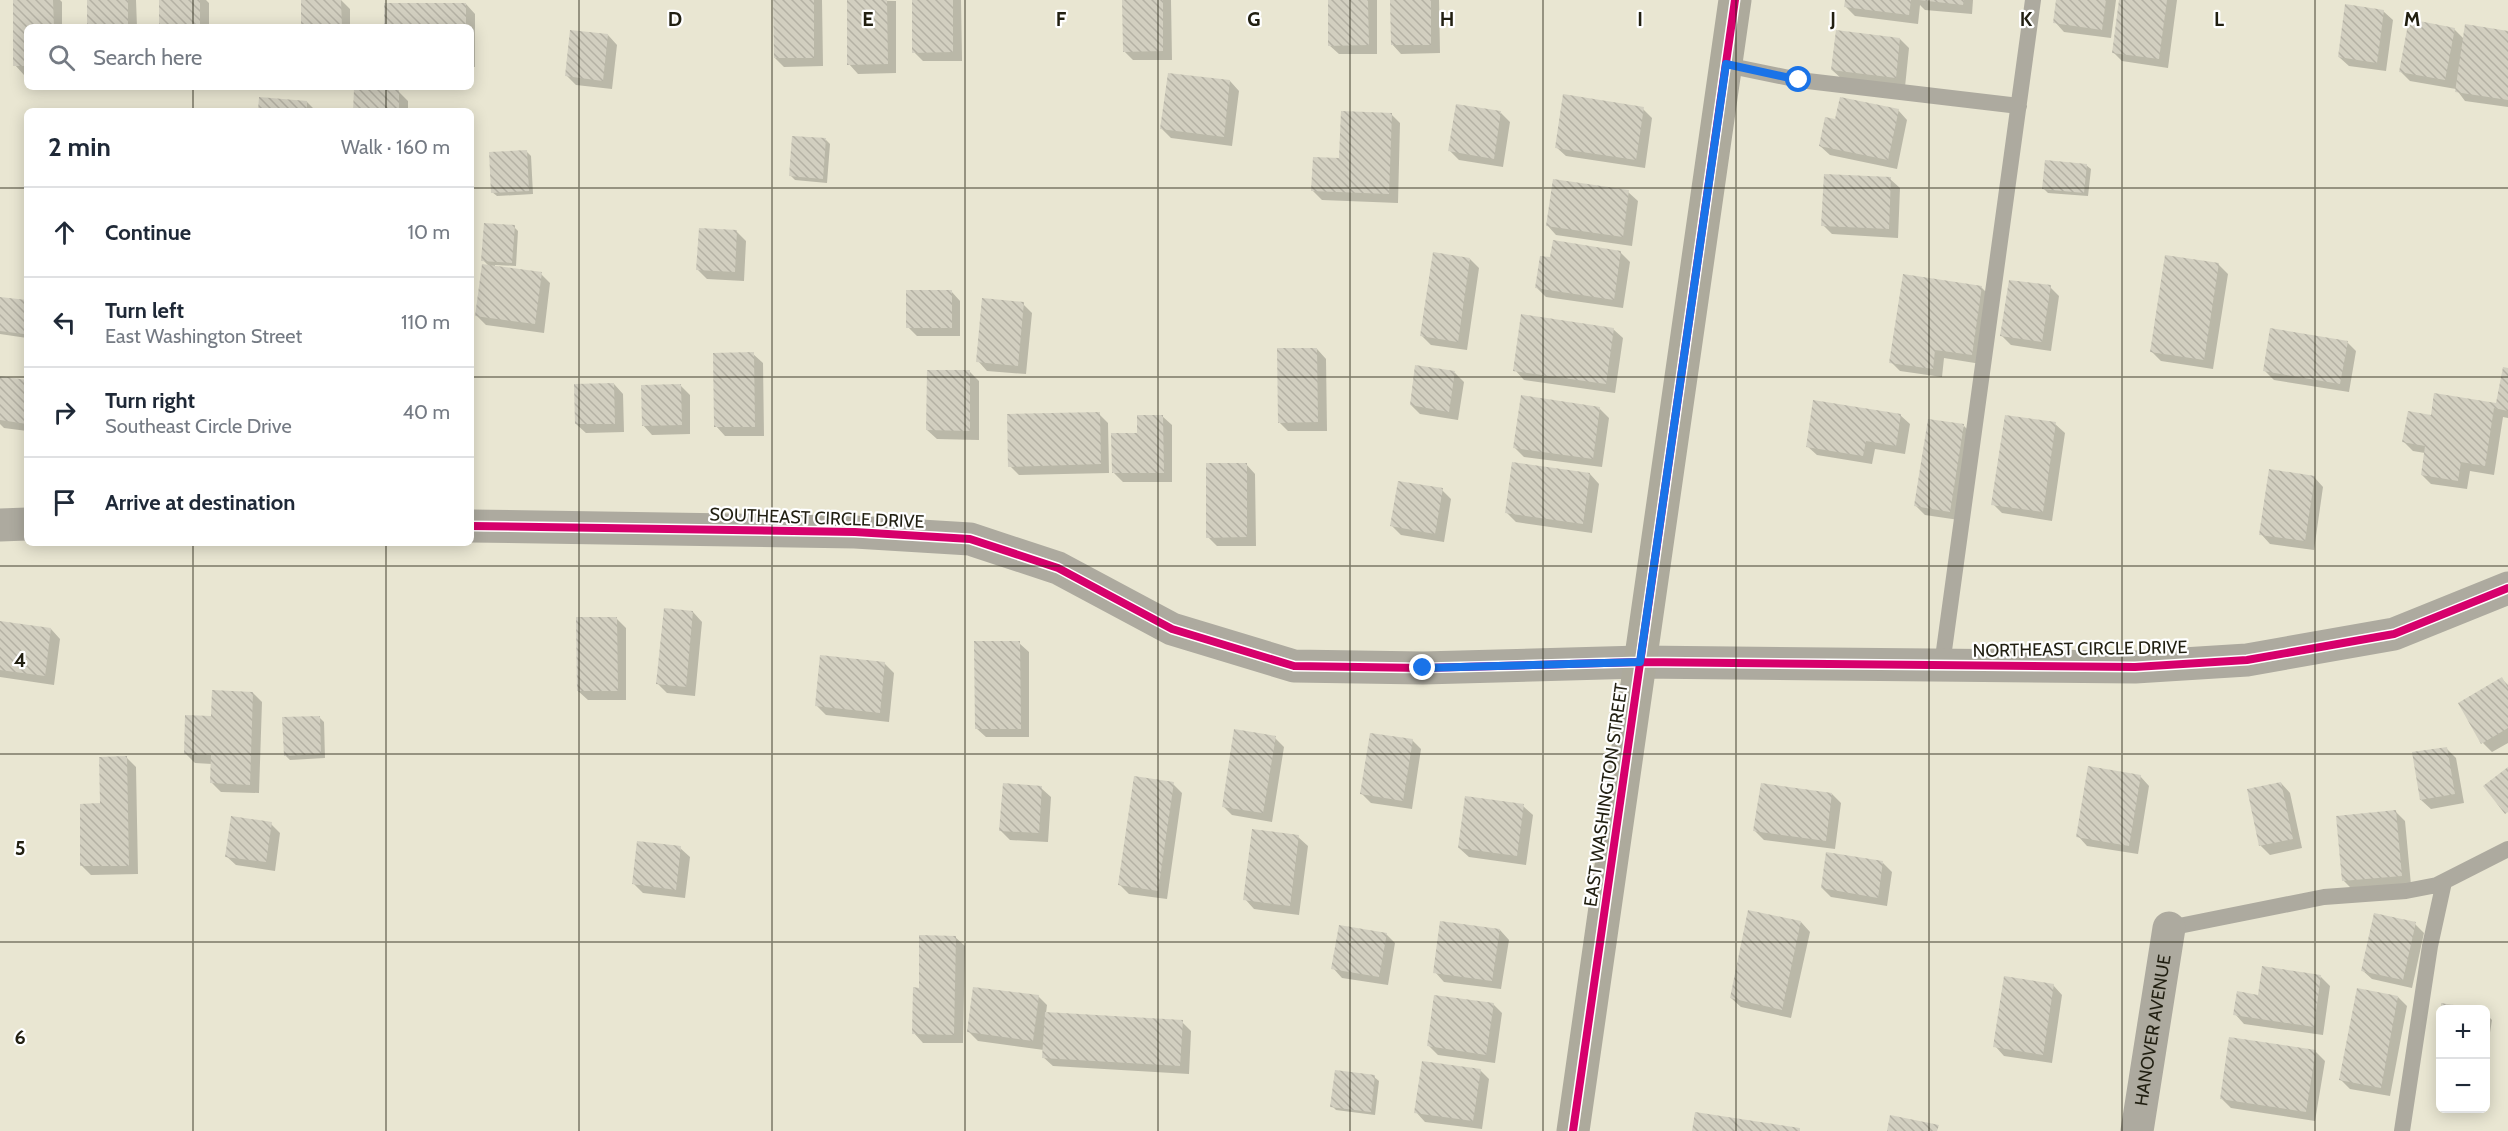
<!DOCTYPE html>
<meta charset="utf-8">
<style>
:root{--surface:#fff;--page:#f2f2f3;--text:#1f2937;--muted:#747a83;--line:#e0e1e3}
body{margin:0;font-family:Cabin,sans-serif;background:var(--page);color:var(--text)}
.controls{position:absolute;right:18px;bottom:18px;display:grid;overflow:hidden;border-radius:9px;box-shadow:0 3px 15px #0003}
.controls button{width:54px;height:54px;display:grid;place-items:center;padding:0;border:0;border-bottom:2px solid var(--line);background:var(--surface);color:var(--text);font:30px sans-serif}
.stop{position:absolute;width:18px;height:18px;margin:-14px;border:4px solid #1a73e8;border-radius:50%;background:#fff}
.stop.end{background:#1a73e8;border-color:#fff;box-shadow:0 2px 6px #0008}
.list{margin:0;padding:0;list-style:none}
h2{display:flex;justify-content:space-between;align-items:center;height:78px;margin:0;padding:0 24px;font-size:26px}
h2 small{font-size:20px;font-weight:400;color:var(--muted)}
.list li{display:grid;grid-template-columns:39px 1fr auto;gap:18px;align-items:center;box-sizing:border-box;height:90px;padding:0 24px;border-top:2px solid var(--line)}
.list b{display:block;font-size:22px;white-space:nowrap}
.list p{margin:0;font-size:20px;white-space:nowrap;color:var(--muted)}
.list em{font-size:20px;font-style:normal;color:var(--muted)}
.icon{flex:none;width:33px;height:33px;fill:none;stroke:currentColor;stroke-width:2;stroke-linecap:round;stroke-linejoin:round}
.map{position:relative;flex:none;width:2508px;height:1131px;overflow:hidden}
.search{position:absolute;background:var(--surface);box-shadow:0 3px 15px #0003;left:24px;top:24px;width:450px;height:66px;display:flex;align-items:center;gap:15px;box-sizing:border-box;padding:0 21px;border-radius:9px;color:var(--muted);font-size:22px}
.panel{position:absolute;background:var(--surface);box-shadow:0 3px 15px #0003;left:24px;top:108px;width:450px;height:438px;border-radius:9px}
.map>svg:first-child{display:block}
</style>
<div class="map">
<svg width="2508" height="1131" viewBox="0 0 2508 1131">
<defs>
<pattern id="building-back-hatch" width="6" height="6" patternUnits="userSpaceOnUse" patternTransform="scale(1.5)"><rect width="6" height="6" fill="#d2cfc0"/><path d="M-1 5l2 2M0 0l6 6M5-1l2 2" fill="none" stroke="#b4b1a4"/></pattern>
</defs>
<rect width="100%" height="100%" fill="#e9e6d2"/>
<path fill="#0003" d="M14 0H60L62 2V27H27V75H24L15 65Z
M89 0H136L137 27H89Z
M160 0H206L209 3V27H161Z
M302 0H341L350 9V27H302Z
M775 0H822L823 66 784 67 775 58Z
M848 0 896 1V73L858 74 849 64Z
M914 0H961L962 61H923L914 52Z
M1123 0H1171L1172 60H1133L1124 51Z
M1329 0H1377V54H1339L1329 45Z
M1391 0H1439L1440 53 1401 54 1392 44Z
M1846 0H1973L1972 14 1925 10 1920 5 1918 24 1855 16 1845 6Z
M2058 0H2116L2111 38 2064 32 2055 22Z
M2121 0H2177L2168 68 2122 61 2113 52Z
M466 4 475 14V67H471V27H385Z
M2383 11 2393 20 2386 71 2349 66 2339 57Z
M2454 29 2464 39 2508 32V107L2465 101 2456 89 2410 81 2400 71Z
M608 35 617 45 612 89 576 85 566 75Z
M1900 39 1909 48 1905 87 1842 79 1832 70Z
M1230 81 1239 91 1232 146 1171 138 1162 129Z
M399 92 408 101V111H355Z
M307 102 316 111H260Z
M1643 109 1652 118 1645 168 1566 156 1556 147Z
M1898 110 1907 120 1897 169 1830 155 1820 146 1836 120Z
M1501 113 1510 122 1503 167 1459 160 1450 151Z
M1391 114 1400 123 1398 203 1322 200 1313 191 1341 160Z
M826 140 830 144 827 183 795 180 791 176Z
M527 152 531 156 533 194 497 196 492 192Z
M2086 165 2091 169 2088 196 2048 193 2044 189Z
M1890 179 1900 188 1898 238 1832 234 1823 225Z
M1628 192 1638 201 1632 246 1556 235 1547 225Z
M514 227 518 231 516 266 495 265V267L541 274 550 283 544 333 486 325 477 316 490 267 483 260Z
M737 232 746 241 744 281 707 279 698 270Z
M1620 252 1630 262 1623 308 1546 297 1537 288 1552 259Z
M1470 259 1479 268 1467 350 1431 345 1422 336Z
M2218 264 2228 274 2213 369 2161 361 2152 352Z
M1981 287 1991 297 1981 364 1944 358 1942 377 1900 371 1891 362Z
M2050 287 2059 296 2051 351 2011 345 2002 336Z
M951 291 960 301V336H917L908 327Z
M0 298 27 302V338L0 334Z
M1023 304 1032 313 1026 374 987 371 978 361Z
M1613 329 1623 338 1615 393 1524 380 1515 370Z
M2347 342 2356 351 2349 392 2274 380 2265 371Z
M1317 349 1326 359 1327 431H1288L1279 422Z
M753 354 763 363 764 436H725L716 426Z
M1417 366 1455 373 1464 382 1458 420 1420 414 1411 405Z
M2508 369V418L2503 417 2494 475 2470 471 2467 489 2431 484 2422 475 2425 453 2413 451 2404 442 2432 416 2497 405Z
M970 372 979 381V440L937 439 927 430Z
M27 381V431L4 428 0 424V384Z
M614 384 623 394 624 432 586 433 576 424Z
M681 386 690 395V434L652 435 643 425Z
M1599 408 1609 418 1602 467 1524 457 1514 447Z
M1099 414 1108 423 1109 473 1019 475 1010 466Z
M1900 415 1910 424 1905 454 1875 449 1872 464 1817 455 1807 446Z
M1162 416 1172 425V482H1123L1114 473 1138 435Z
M2055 424 2065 433 2052 521 2002 513 1993 504Z
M1964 426 1973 435 1959 520 1925 515 1915 505Z
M1246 464 1255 474 1256 546H1217L1208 537Z
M1590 474 1599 484 1592 533 1516 522 1507 513Z
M2314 477 2323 487 2314 550 2270 544 2261 534Z
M1442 490 1451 499 1444 542 1401 535 1392 526Z
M693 612 702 622 695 696 667 693 658 684Z
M616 618 626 628V700H588L578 691Z
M0 623 51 629 60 639 54 685 0 677Z
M1019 643 1029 652V737H986L976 728Z
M884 663 894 673 889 722 826 715 817 706Z
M2502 679 2508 685V743L2492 752 2483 743Z
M253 693 262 702 259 793 221 792 212 783V764L195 763 186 754 212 717Z
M319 717 324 722 325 758 290 760 285 755Z
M1275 738 1284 747 1272 822 1232 815 1223 806Z
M1412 740 1421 749 1412 809 1371 803 1362 794Z
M2446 748 2456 758 2464 803 2431 809 2421 800Z
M127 758 136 767 138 874 91 875 82 866 101 805Z
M2140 776 2149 786 2138 854 2087 846 2078 836Z
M2281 783 2290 793 2302 848 2270 855 2260 845Z
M1173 784 1182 793 1167 899 1129 894 1120 885Z
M1041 788 1051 797 1048 842 1010 840 1001 831Z
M1832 794 1841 803 1835 849 1764 840 1755 831Z
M1523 806 1533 815 1526 865 1469 857 1459 848Z
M2396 812 2405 821 2411 885 2353 890 2343 880Z
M271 824 280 833 275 871 236 865 226 856Z
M1298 837 1308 846 1299 915 1254 909 1245 899Z
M680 848 690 857 685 898 643 893 634 884Z
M1883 863 1892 872 1887 906 1831 897 1822 888Z
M1801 922 1810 932 1791 1018 1741 1007 1731 998Z
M2415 924 2424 933 2412 988 2372 979 2362 970Z
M1500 930 1509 940 1501 989 1444 982 1435 972Z
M1386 934 1395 943 1388 985 1342 978 1333 968Z
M955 937 965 946 963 1043H923L914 1033 920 989Z
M2321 977 2330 986 2323 1035 2244 1024 2235 1014 2259 996Z
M2053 985 2062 995 2052 1063 2004 1056 1995 1046Z
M1038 996 1047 1005 1046 1013 1182 1022 1191 1031 1189 1074 1053 1066 1043 1057 1044 1050 978 1041 969 1032Z
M2398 997 2407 1006 2390 1096 2350 1089 2341 1080Z
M1493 1004 1502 1013 1495 1063 1438 1055 1429 1046Z
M2486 1014 2492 1020 2486 1058Z
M2315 1051 2325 1061 2315 1121 2231 1108 2221 1098Z
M1480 1070 1489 1079 1482 1129 1425 1122 1416 1112Z
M1374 1077 1379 1081 1375 1115 1336 1110 1332 1106Z"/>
<path fill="url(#building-back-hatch)" d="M13 0H53L54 27H27V66H13Z
M87 0H128V27H87Z
M159 0H200V27H159Z
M301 0H341L342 27H301Z
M773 0H814V58H774Z
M847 0H887L888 64 847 65Z
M912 0H953V52L912 53Z
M1122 0H1163V51L1123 52Z
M1328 0H1368L1369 45 1328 46Z
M1390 0H1431V45H1391Z
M1845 0H1911L1909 15 1844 7Z
M1919 0H1964L1963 5Z
M2056 0H2106L2102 30 2053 23Z
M2119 0H2167L2159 59 2112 53Z
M384 3H466V27H384Z
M2345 4 2384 10 2377 63 2338 57Z
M2409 19 2455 28 2445 80 2399 72Z
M2465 24 2508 31V100L2455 92Z
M570 30 608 34 603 81 565 76Z
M1836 30 1900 38 1896 78 1831 70Z
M1168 73 1230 80 1224 137 1160 129Z
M354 89 399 90V111H353Z
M1563 94 1644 107 1636 160 1555 148Z
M259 97 307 101V111H258Z
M1840 97 1899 109 1888 160 1819 146 1825 117 1835 119Z
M1456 104 1501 111 1494 159 1448 151Z
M1341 111 1392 113 1389 194 1311 191 1313 157 1339 158Z
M792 136 826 138 823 179 789 176Z
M527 150 529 191 491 193 489 152Z
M2045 160 2087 164 2084 193 2042 189Z
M1824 174 1891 177 1889 229 1821 226Z
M1553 179 1629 190 1623 237 1546 226Z
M484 223 515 225 512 263 481 261Z
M699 228 737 230 735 272 696 270Z
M1553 240 1621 251 1614 300 1535 288 1540 256 1550 257Z
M1433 252 1470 258 1458 342 1420 336Z
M2165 255 2219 263 2204 360 2150 352Z
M482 264 542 272 535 324 475 316Z
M1903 274 1982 286 1972 355 1935 350 1933 369 1889 363Z
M2009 280 2051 285 2042 342 2000 336Z
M906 290H952V328H906Z
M0 297 27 300 24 334 0 331Z
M982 298 1024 302 1018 366 976 362Z
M1521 314 1614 328 1606 384 1513 371Z
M2270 328 2348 341 2340 384 2263 371Z
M1277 348H1317L1318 422 1278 423Z
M754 352 755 427H714L713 353Z
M1415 365 1455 371 1449 412 1410 405Z
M2503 367 2508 368V411L2494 408 2485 466 2461 462 2458 481 2421 475 2425 446 2402 442 2408 411 2431 415 2434 393 2496 403Z
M927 370H970V431L926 430Z
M0 376 27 380V424L0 420Z
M614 383 615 424H575L574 384Z
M681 384 682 425 642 426 641 385Z
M1521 395 1600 407 1593 459 1513 448Z
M1813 400 1901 414 1896 446 1866 441 1863 456 1806 447Z
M1100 412 1101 464 1008 467 1007 414Z
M1137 415H1163L1164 473H1112L1111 433H1137Z
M2005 415 2056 422 2043 512 1991 505Z
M1928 419 1964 424 1950 512 1914 506Z
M1512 462 1590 473 1583 524 1505 513Z
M1206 463H1247V537L1206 538Z
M2269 469 2315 476 2305 541 2259 535Z
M1398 481 1443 488 1435 534 1390 526Z
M664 608 693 611 686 687 656 684Z
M576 617H617L618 691H577Z
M0 621 51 628 45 676 0 670Z
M974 641H1020L1021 729H975Z
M820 655 885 662 880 713 815 706Z
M2502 677 2508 688V728L2481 744 2458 703Z
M212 690 253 692 250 785 210 783 211 755 184 754 185 715 211 716Z
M320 716 321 754 284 756 282 717Z
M1234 729 1276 736 1263 813 1222 807Z
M1370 733 1413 739 1403 801 1360 794Z
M2447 747 2455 794 2420 800 2412 752Z
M127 756 129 866H80V804L100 803 99 757Z
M2088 766 2141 775 2129 846 2076 837Z
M2508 767V812L2505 814 2483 786Z
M1134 776 1174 782 1158 891 1118 885Z
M2281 782 2293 839 2259 846 2247 789Z
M1003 783 1042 786 1039 833 999 831Z
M1761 783 1832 793 1826 841 1753 831Z
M1465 796 1524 804 1517 856 1458 848Z
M2396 810 2402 876 2342 881 2336 816Z
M231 816 272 822 266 862 225 857Z
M1252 829 1299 835 1290 906 1243 900Z
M637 841 681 846 676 890 632 884Z
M1826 852 1883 861 1878 898 1821 888Z
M1748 910 1801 921 1782 1010 1730 998Z
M2374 913 2416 922 2403 980 2361 971Z
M1440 921 1500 929 1492 981 1433 973Z
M1339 925 1387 933 1379 977 1331 969Z
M919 935 956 936 954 1035 912 1034 913 987 919 988Z
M2262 966 2321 975 2314 1027 2233 1015 2237 991 2258 995Z
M2004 976 2054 984 2043 1055 1993 1047Z
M973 987 1039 995 1033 1041 967 1032Z
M2357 988 2398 996 2381 1088 2339 1080Z
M1434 995 1494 1003 1486 1055 1427 1046Z
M2441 1003 2473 1008V1010H2441Z
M1045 1012 1183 1020 1180 1066 1042 1058Z
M2439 1019H2440V1043L2436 1042Z
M2229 1037 2316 1050 2306 1112 2220 1099Z
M1422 1061 1481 1069 1473 1121 1414 1113Z
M1335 1070 1375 1075 1371 1112 1330 1107Z
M1695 1112 1800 1128V1131H1692Z
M1890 1115 1939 1125 1937 1131H1887Z"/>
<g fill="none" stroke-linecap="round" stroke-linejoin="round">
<path stroke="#adaa9f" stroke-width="16" d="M1726 65 1799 80 2019 106
M1942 665 2033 0
M2169 928 2324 897 2406 891 2437 885 2508 849
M2402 1131 2430 946 2444 882"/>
<g stroke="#adaa9f" stroke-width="33">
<path d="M0 525 27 524"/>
<path d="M471 526 855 532 970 539 1058 568 1172 629 1294 666 1423 668 1640 662 2135 667 2247 660 2394 634 2508 588"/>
<path id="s1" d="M2137 1131 2169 928"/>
</g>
<path stroke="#adaa9c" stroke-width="33" d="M1573 1131 1735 0"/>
<g stroke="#fff" stroke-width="11">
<path id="cycleway" d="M471 526 855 532 970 539 1058 568 1172 629 1294 666 1423 668 1640 662 2135 667 2247 660 2394 634 2508 588
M1573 1131 1735 0"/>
</g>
<use href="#cycleway" stroke="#d6006c" stroke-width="8"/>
</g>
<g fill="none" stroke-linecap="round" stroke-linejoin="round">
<path stroke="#1a73e8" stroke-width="8" d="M1423 668 1640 662 1726 64 1799 80"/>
</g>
<path fill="none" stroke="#211f11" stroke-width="1.5" stroke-opacity="0.55" d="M193 0V27M386 0V27M579 0V1131M772 0V1131M965 0V1131M1158 0V1131M1350 0V1131M1543 0V1131M1736 0V1131M1929 0V1131M2122 0V1131M2315 0V1131M193 87V111M386 87V111M0 188H27M471 188H2508M0 377H27M471 377H2508M193 543V1131M386 543V1131M0 566H2508M0 754H2508M0 942H2508"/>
<g text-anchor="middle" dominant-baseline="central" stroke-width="4.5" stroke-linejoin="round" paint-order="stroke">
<g font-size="18" fill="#211f11" stroke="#fff">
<text transform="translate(817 518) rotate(2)">SOUTHEAST CIRCLE DRIVE</text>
<text transform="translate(2080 649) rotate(-1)">NORTHEAST CIRCLE DRIVE</text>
<text transform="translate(1606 795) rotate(-82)">EAST WASHINGTON STREET</text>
<text stroke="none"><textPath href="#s1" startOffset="102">HANOVER AVENUE</textPath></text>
</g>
</g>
<g font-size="20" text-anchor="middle" font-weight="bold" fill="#211f11" stroke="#fff" stroke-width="4.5" stroke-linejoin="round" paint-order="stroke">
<text x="675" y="26">D</text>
<text x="868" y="26">E</text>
<text x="1061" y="26">F</text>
<text x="1254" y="26">G</text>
<text x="1447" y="26">H</text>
<text x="1640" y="26">I</text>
<text x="1833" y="26">J</text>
<text x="2026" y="26">K</text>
<text x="2219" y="26">L</text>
<text x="2412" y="26">M</text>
<text x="20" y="667">4</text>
<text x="20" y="855">5</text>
<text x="20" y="1044">6</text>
</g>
</svg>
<div class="controls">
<button>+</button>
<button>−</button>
</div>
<div class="stop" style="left:1799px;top:80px"></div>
<div class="stop end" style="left:1423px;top:668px"></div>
<div class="search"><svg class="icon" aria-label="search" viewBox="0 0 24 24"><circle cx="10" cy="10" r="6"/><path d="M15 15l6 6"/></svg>Search here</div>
<section class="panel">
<h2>2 min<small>Walk · 160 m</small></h2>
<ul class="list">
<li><svg class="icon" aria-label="ahead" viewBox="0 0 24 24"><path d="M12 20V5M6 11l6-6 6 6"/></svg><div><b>Continue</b></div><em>10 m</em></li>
<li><svg class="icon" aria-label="left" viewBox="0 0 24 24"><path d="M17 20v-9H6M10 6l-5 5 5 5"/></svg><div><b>Turn left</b><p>East Washington Street</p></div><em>110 m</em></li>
<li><svg class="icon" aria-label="right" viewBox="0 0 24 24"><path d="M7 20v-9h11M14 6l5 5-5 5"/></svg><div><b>Turn right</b><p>Southeast Circle Drive</p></div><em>40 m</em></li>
<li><svg class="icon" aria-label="arrive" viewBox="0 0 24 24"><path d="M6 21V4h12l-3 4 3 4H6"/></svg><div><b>Arrive at destination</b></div></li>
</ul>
</section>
</div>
